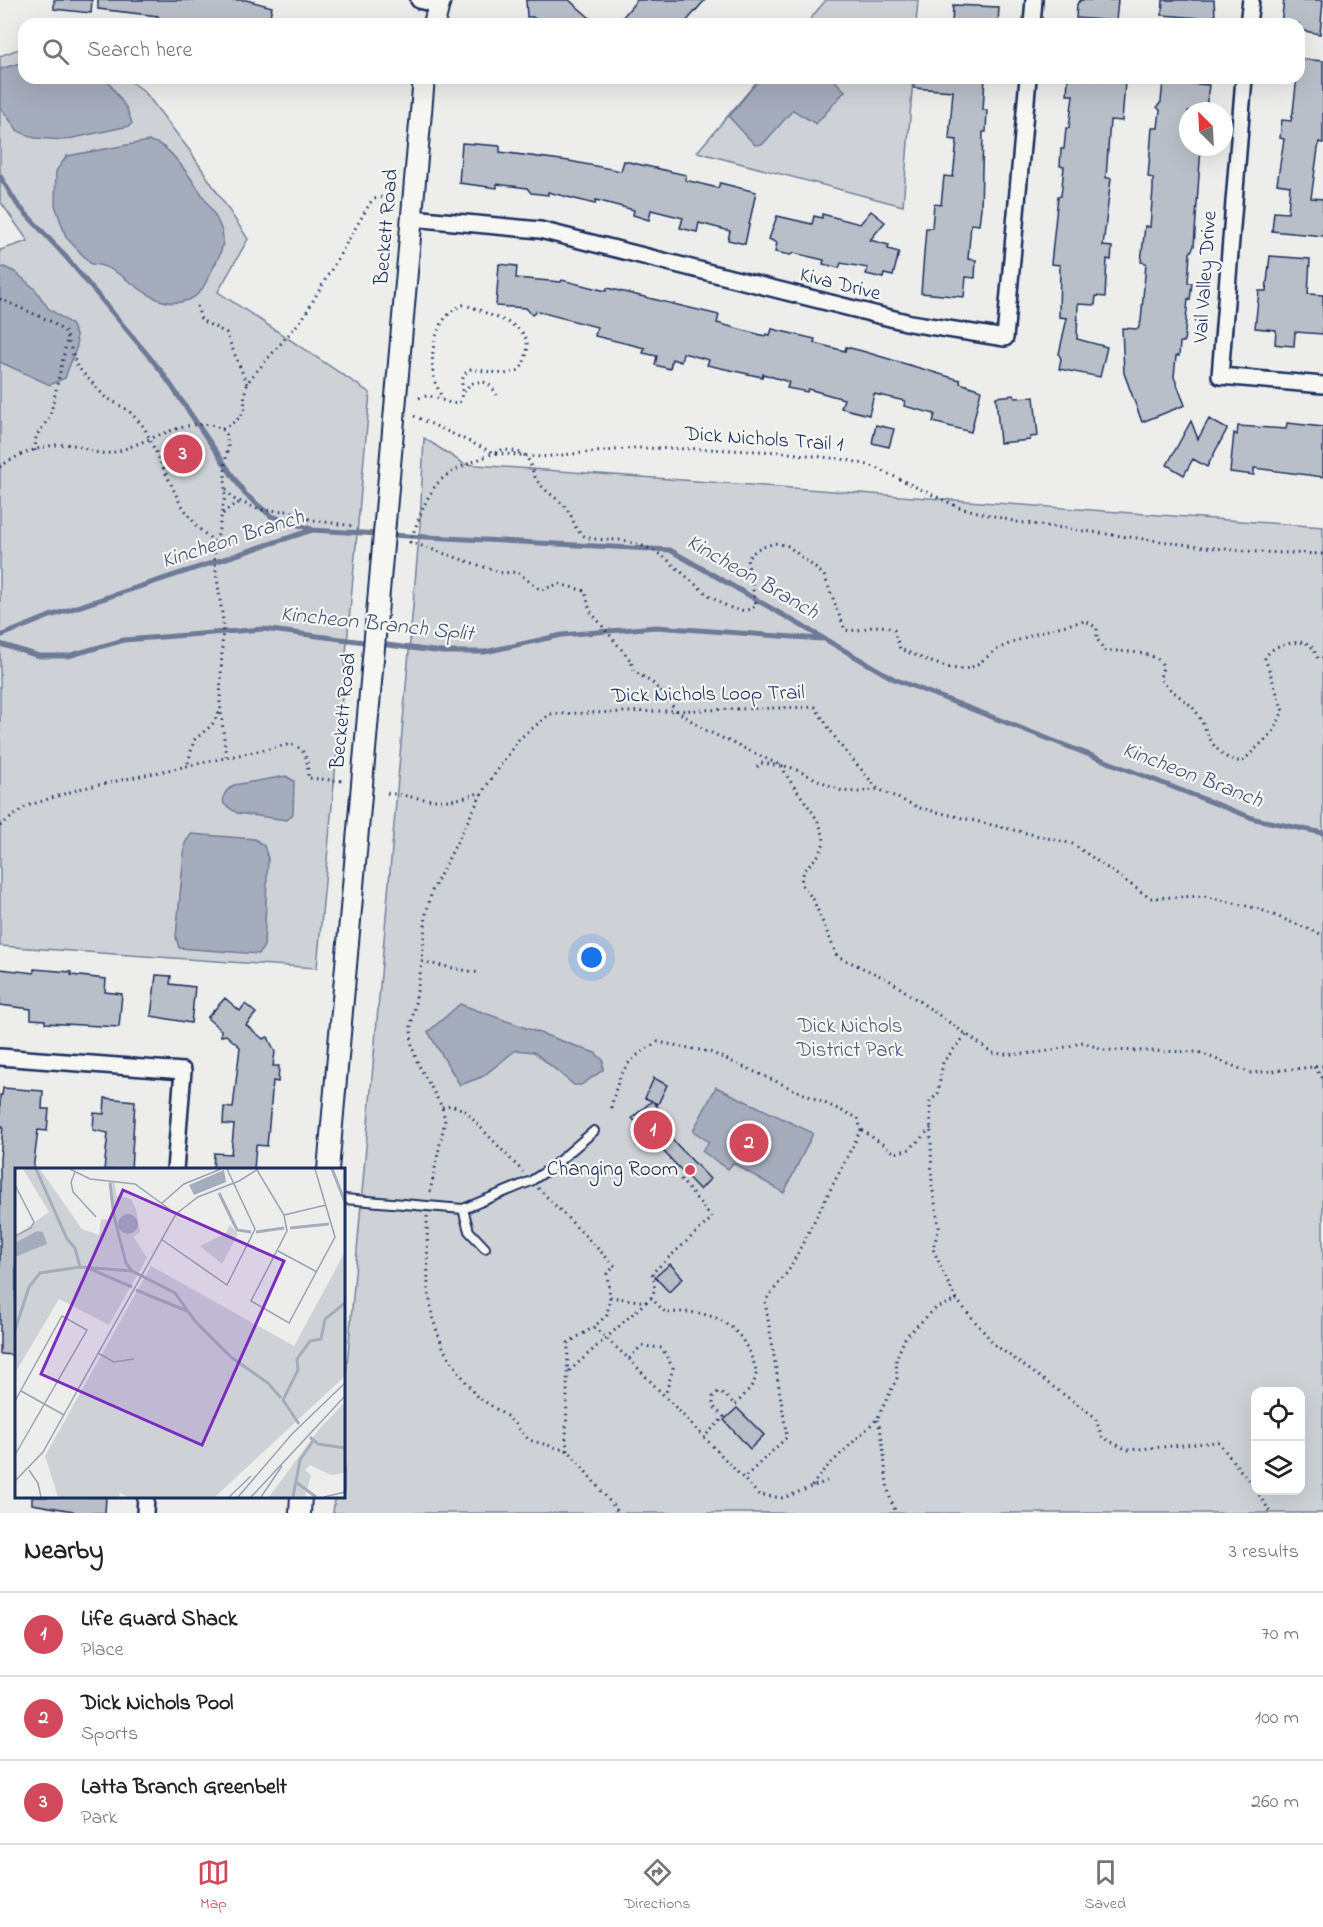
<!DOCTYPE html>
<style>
:root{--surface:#fff;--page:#f2f2f2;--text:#222;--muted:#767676;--line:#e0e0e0;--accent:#d1495b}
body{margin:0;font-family:"Indie Flower",sans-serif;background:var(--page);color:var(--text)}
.controls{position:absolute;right:18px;bottom:18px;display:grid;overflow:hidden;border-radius:12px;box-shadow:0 6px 24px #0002}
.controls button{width:54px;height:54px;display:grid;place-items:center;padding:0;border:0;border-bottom:2px solid var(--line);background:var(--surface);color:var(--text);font:30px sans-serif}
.compass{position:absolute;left:1179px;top:102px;width:54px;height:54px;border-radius:50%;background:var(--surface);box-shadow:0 6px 24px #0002;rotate:336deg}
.you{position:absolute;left:592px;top:958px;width:21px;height:21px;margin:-15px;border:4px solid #fff;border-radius:50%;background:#1a73e8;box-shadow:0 0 0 9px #1a73e833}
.badge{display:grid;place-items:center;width:39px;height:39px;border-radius:50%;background:var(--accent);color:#fff;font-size:20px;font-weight:700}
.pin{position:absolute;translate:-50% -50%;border:3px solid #fff;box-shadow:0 2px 6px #0006}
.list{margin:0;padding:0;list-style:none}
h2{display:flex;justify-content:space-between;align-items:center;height:78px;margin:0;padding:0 24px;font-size:26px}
h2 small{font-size:20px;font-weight:400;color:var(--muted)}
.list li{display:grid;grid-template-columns:39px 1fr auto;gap:18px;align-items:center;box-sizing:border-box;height:84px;padding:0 24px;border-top:2px solid var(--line)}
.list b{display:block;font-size:22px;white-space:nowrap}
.list p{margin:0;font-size:20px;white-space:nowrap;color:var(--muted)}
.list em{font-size:20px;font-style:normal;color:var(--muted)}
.icon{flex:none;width:33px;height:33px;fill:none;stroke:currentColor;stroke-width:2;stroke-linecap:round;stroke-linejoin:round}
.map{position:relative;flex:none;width:1323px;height:1513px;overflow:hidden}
.search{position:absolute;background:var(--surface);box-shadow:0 6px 24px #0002;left:18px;right:18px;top:18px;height:66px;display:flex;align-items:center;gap:15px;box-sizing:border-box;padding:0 21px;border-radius:18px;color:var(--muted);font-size:22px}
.sheet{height:330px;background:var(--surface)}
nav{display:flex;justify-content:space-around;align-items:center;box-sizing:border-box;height:84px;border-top:2px solid var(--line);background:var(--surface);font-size:16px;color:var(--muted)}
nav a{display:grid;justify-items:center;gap:3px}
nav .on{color:var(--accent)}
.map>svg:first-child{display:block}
</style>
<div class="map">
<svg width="1323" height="1513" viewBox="0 0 1323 1513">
<rect width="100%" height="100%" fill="#edeeec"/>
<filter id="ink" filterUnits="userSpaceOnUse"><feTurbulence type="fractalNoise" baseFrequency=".0167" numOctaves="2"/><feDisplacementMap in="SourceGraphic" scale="12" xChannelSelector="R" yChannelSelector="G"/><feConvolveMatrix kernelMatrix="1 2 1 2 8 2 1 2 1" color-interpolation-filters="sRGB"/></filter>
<g filter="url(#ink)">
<path fill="#ced2d7" stroke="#74809a" stroke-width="1.5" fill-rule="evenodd" d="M826 0H918L916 24H806Z
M24 47V78H126L144 91 190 151 248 239 218 292 370 393 317 968 0 946V250L28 241 0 201V56Z
M760 78H913L903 206 697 152Z
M424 438 464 464 1323 527V1513H333L335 1497 344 1496V1400L420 525ZM1256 1392H1300V1490H1256Z"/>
<path fill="#a5acbc" stroke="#6e7a96" stroke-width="1.5" d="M24 62V78H106L127 109 132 123 129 126 64 140 35 138 18 131 0 107V69Z
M760 78H832L845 91 816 124 793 110 763 144 755 145 729 117Z
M149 141C153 142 159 143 162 146 177 155 222 219 223 237 224 250 215 264 209 276 204 287 198 298 185 301 148 312 124 264 91 264L66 237 55 205 56 171 67 156Z
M4 267 15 272 35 289 48 308 71 324 76 335 77 346 65 378 50 385 0 362V268Z
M286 776 294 781 293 814 287 820 237 813 224 804C222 795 226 790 234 785Z
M191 834 255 839 264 846 268 858 264 946 259 954 179 948 176 937 185 843Z
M460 1004 595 1053 603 1060V1070L581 1085H574L534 1052 516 1050 482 1077 460 1085 428 1032Z
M716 1087 813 1133 784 1193 733 1163 728 1169 702 1151 709 1142 693 1131Z"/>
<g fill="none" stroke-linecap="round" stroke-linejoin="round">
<path stroke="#6e7a96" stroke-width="5" d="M0 176 17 204 66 257 162 372 245 494 271 516 311 529
M389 535 670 550 894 679 1255 819 1323 833
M0 636 50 616 312 530 379 534
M0 644 39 656H68L124 640 263 629 442 652H485L562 635 656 627 821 639"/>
</g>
<path fill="#b9bfc8" stroke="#1b2f5e" stroke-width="1.5" d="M54 0H92L91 13 54 9Z
M98 0H246L272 7 268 24H168L156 21 158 16 98 9Z
M526 0H569L597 24H541L533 17H527Z
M637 0H705L684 24H617Z
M1081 0H1118L1116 21 1076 18 1077 4Z
M1163 0H1214L1215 16 1213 19 1162 15Z
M1284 0H1323L1320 34 1299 30V24H1281Z
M953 5 999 7 998 24H952Z
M1299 59 1323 61V143L1319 142 1311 198 1323 199V236L1272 231 1274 212 1288 213 1290 186 1277 184 1284 139 1280 138 1282 120 1291 121 1293 112Z
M914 78H985L983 110H987L986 132H983L981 208 979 225 971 224 968 259 976 260 975 278 966 277 964 297 921 293 926 228H932L934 204 941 205 944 176 953 177 957 140 949 139 953 91 914 88Z
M1068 78 1125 82 1122 121 1110 120 1106 178H1111L1103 246 1112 247 1111 260 1107 259 1105 297 1096 296 1095 305 1078 304 1077 339 1107 347 1100 377 1059 369 1061 359 1059 354 1067 318 1059 317 1060 265 1051 264 1058 196H1061L1064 167 1060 166 1061 149H1064L1066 128H1069L1073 95H1067Z
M1163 81 1209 85 1206 108H1202V111H1188V147H1201L1194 246 1190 253 1188 283H1192L1190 300 1188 299 1184 342H1180L1179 356H1176L1174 377 1185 405 1142 422 1124 373 1122 328 1138 329 1141 321 1146 263 1141 262 1145 226 1150 227 1153 189V178L1148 177 1152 128H1158L1160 110 1157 107 1161 102Z
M462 143 500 146V152L569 161 621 171 624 161 686 175 685 180 718 188 720 183 756 192 745 244 728 240 730 231 699 223 697 232 680 228 683 218 651 210 649 220 633 215 634 210 596 200 595 204 548 192V195L531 193 527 188 497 184V188L459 183Z
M871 211 885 222 870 240 889 245 888 249 899 252 893 276 884 274 883 278 866 274 868 268 841 263 839 268 823 264 824 260 794 253 790 255 775 252 777 243 769 239 777 216 812 224 814 216 822 218V214L860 224Z
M1270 256 1310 259 1308 294 1323 295V334L1295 332 1294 346 1281 345 1275 344 1276 330 1255 328 1259 291H1266Z
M499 264 517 266 516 278 561 282 562 280 606 291 607 288 719 315 717 323 765 336 766 334 770 335 772 329 815 339 814 343 845 351 846 347 862 351 960 380V383L981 390 971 432 933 422 935 414 904 406 905 401 874 394 869 415 841 408 844 399 833 396 808 389 807 392 787 388 789 382 763 374 762 377 707 365 709 360 683 353 681 362 672 359 670 369 655 365 657 356 643 353 645 348 595 336 597 327 536 311 532 315 526 308 496 306Z
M1014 395 1015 398 1034 397 1038 436 1030 437V440L1000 443 996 397Z
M1209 419 1227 429 1207 467 1193 459 1184 475 1167 465 1191 421 1198 439Z
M1287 423 1323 427V477L1254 468V475L1230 472 1234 433 1237 435 1238 426 1286 429Z
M876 425 894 429 889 447 872 443Z
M0 969 34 973V969L71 972V975L106 979 105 992 122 994 119 1027 45 1023V1020L31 1019V1009L0 1005Z
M156 975 171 976 170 984 195 987 191 1023 151 1016Z
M225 998 240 1011 245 1004 256 1013 246 1025 263 1039 268 1037 275 1052 273 1066H279L278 1082 273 1081 267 1146 256 1145 254 1170H213L214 1153 231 1154 234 1125 223 1124 224 1107 233 1108 240 1047 226 1035 221 1036V1030L207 1018Z
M654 1078 667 1085 658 1104 653 1102 669 1119 660 1127 710 1179 700 1190 632 1118 652 1101 645 1098Z
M3 1088 43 1091 42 1109H49L47 1131 38 1130 33 1170H16V1321L14 1355 0 1354V1159L3 1126H0V1095H2Z
M105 1098 135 1101 131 1170H104L108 1133 93 1130 94 1113 104 1114Z
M670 1264 683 1278 669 1292 655 1277Z
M737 1408 764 1435 750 1449 724 1420Z
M32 1497H106L105 1513H73V1511L32 1504Z"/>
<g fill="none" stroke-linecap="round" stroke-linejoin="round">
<g stroke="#1b2f5e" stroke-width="12">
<path id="service" d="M344 1199 463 1209 531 1181 551 1168 594 1131
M463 1209 469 1231 485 1248"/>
</g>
<g stroke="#1b2f5e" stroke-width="20">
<path id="minor" d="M419 0 438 5
M1032 24 1034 0
M1248 24 1251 0
M1244 78 1220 376 1323 385
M412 218 540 230 910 323 1005 338 1028 78
M0 1057 183 1071 175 1170
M145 1513 146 1496"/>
</g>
<g stroke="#1b2f5e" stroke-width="24">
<path id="tertiary" d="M434 24 440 0
M385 522 424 78
M328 1170 382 557
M300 1513 301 1496"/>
</g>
<path stroke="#1b2f5e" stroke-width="3" stroke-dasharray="1.5 4.5" stroke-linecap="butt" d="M0 299 50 321 65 332 77 366 105 397 128 410 144 427 179 501 197 527 216 543
M197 306 201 320 226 333 247 384
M464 392 470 384C484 379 490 383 497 395
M419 398C435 391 444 406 459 403 466 391 456 377 471 369L505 374 520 370C537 339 523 327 495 317 483 312 475 307 463 305 435 316 429 352 434 378 435 386 441 391 441 399
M414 416 494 453 541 457 636 448 707 449 781 452 848 460 872 466 958 507 1017 522 1204 547 1257 552 1323 554
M222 429C260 409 235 406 250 379L303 318 370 203 374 199 395 194
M35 451 36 436 50 417 67 340
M0 467C18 453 50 442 73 445 85 447 95 455 109 453 141 448 196 408 226 432L228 447 225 464V496L214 556 223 621 220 703 226 756
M226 490 234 499 260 510 290 511 312 520 353 526
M223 514 230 507 239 503
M1323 658 1318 659 1313 648 1305 642C1290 643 1274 643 1265 658L1283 711 1273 732 1242 762C1232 760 1225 758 1218 750 1207 739 1204 721 1194 709 1184 698 1166 689 1160 678 1161 673 1164 668 1162 664 1156 651 1118 651 1105 651L1097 639V628L1086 621C1057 626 1029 635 1002 647 988 653 978 669 962 669 942 669 919 656 900 649L894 630C875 620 864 633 845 630L824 575 788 546 775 543 757 549 747 559 756 605C733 628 682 570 665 558 655 550 639 544 627 541 613 538 588 543 579 532 574 527 573 518 569 512 561 500 548 494 539 483 532 476 532 461 524 455 517 451 509 450 502 450 435 477 435 474 410 542L502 573 517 572 541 590 559 584 585 591 590 611 631 661 634 671 654 684 676 710 703 729 782 766C790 788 829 823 823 845 819 863 803 861 801 884L813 899 837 956 889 980 993 1053C1024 1057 1054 1051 1083 1042L1103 1050 1198 1052 1251 1073 1323 1066
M188 763 194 740 212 725 219 712
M757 767 761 763 790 767 842 791 860 792 878 789
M387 793C424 798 444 807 481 792
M0 826 27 806 79 789 286 745C307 744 308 762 308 778L344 781
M422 962 479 973
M966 1035 943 1062 938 1093 930 1102 932 1185 939 1227 933 1249 947 1281 957 1300 995 1345 1095 1417 1102 1437 1127 1450 1218 1442 1256 1490
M1314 1067 1323 1078
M442 1107 451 1105 464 1110 523 1172
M611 1108C620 1070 624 1061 658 1042L710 1052 858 1118 861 1130 789 1270 765 1301 787 1437 743 1479
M862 1130 895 1153 910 1149 931 1128
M538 1188 615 1266 607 1274 610 1297 646 1302 567 1373
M430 1192 445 1120 442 1107 418 1064 412 1047 411 1027 422 962 426 914 432 891 483 791 519 739 550 714 815 707 840 745 878 789 920 808 1073 844 1150 898 1204 896 1259 909 1323 935
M427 1216 428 1288 433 1320 444 1350 475 1395 508 1417 529 1440 569 1451 619 1513
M610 1297 607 1315 594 1327 629 1359 641 1346 662 1348 673 1368 665 1396
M651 1298 655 1289 652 1273 712 1218 678 1176
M646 1302 651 1298 666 1313C702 1309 734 1317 749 1352 753 1361 758 1369 755 1379 752 1388 741 1398 735 1405L726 1396 718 1392 713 1397V1406L724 1417 704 1437 759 1495 783 1498 827 1481
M629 1359 704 1437
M877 1420C888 1446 881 1489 897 1513
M568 1451 566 1441 568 1343 594 1327
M812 1486 822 1472 877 1419 897 1378 896 1359 906 1336 937 1307 957 1300
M1256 1490 1271 1513"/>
<use href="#service" stroke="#f6f6f2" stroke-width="8"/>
<use href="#minor" stroke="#f6f6f2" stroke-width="15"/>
<use href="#tertiary" stroke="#f6f6f2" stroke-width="20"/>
<g stroke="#1b2f5e" stroke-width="24" stroke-linecap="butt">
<path id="tertiary-bridge" d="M382 557 385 522"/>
</g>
<use href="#tertiary-bridge" stroke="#f6f6f2" stroke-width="20"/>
</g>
</g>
<circle fill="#d1495b" stroke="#f6f6f2" stroke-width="2" cx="690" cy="1170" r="6"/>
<g text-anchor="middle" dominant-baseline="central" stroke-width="4.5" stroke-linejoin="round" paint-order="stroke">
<g font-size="21" fill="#1b2f5e" stroke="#f6f6f2">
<text transform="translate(387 227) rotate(-85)">Beckett Road</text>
<text transform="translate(1206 277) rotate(-86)">Vail Valley Drive</text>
<text transform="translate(840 285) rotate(14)">Kiva Drive</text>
<text transform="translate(764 440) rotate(4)">Dick Nichols Trail 1</text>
<text transform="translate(708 695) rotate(-1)">Dick Nichols Loop Trail</text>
<text transform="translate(344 711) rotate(-84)">Beckett Road</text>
</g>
<g font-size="21" fill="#48587c" stroke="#f6f6f2">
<text x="850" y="1027">Dick Nichols<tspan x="850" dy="24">District Park</tspan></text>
</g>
<g font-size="21" fill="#1b2f5e" stroke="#f6f6f2" text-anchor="end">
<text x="678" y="1170">Changing Room</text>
</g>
<g font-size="22" font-style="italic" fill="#44547a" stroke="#f6f6f2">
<text transform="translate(233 540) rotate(-18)">Kincheon Branch</text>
<text transform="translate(752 578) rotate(30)">Kincheon Branch</text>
<text transform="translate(377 625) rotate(6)">Kincheon Branch Split</text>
<text transform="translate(1192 776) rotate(21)">Kincheon Branch</text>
</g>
</g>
<g transform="translate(15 1168)">
<rect width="330" height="330" fill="#edeeec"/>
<path d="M8 1H25L67 61 84 67 86 51 98 52 94 14 99 13 102 28 116 31 121 41 125 64 119 69 132 90 94 157 44 131 0 205V68L34 44ZM215 57 223 66 207 96 185 78 211 65ZM330 84V208L200 329H113L105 325 104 329H43L30 288 136 98 279 178ZM330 234V305L316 307 295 297 290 302 296 307 290 329H254L304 261Z" fill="#ced2d7"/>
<path d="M209 2 211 14 179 27 174 17ZM103 56a10 10 0 1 1 20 0a10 10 0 1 1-20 0ZM22 63 28 64 32 76 0 89V75Z" fill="#a5acbc"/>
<path fill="none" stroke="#a5acbc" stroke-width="3" d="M21 1 52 71 60 80 65 99M317 1 330 34M95 15 99 48 111 95 117 103M204 25 222 62 236 64M275 60 314 56M241 64 269 60M73 100 117 119M121 122 172 143M0 162 14 119 25 105 65 99 117 103 160 125 180 153 216 189 253 215 266 230M284 256 268 232 283 202 282 191 295 173 306 171 310 151 330 135M295 269 303 276 330 280M281 314 301 329M278 329 285 292 298 273"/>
<path fill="none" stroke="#99a2b3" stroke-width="1.5" d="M55 1 75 11 120 16 161 46M242 2 269 47 272 63 236 133 274 155 320 69 300 1M60 4 56 14 58 24 81 49M0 17 19 54 16 60 0 68M147 35 169 16 206 1M269 47 311 37M146 71 212 117 240 61 212 1M263 83 302 104M83 185 99 194 119 191M6 223 49 247M0 233 47 148 72 162 0 287M14 302 23 315 26 329M0 313 28 284 161 46 183 29 224 13 243 1M214 329 236 308M223 329 277 266 330 215M236 329 330 228M246 329 267 298M309 329 330 324"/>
<path fill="#7b2cbf" fill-opacity="0.15" stroke="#7b2cbf" stroke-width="3" d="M108 22 269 93 187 277 26 206Z"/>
<rect width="330" height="330" fill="none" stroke="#1b2f5e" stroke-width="3"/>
</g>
</svg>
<div class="controls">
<button><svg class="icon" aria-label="locate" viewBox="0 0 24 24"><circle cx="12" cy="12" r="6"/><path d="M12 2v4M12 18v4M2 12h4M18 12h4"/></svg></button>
<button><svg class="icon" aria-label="layers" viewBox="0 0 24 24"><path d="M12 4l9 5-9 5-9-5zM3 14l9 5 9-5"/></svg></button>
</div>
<svg class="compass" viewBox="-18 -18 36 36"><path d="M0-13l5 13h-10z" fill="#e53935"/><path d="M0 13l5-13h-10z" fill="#767676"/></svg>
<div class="you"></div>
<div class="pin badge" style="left:653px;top:1130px">1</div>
<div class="pin badge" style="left:749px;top:1143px">2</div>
<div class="pin badge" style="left:183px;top:454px">3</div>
<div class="search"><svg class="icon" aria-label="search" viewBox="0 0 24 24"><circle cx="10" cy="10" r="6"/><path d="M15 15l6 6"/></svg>Search here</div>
</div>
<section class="sheet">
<h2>Nearby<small>3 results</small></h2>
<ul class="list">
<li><span class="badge">1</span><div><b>Life Guard Shack</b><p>Place</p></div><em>70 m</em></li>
<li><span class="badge">2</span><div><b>Dick Nichols Pool</b><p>Sports</p></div><em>100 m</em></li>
<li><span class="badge">3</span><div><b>Latta Branch Greenbelt</b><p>Park</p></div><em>260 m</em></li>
</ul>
</section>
<nav>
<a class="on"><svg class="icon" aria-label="map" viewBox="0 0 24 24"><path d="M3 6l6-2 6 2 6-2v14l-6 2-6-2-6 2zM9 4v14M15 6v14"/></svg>Map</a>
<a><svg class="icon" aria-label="directions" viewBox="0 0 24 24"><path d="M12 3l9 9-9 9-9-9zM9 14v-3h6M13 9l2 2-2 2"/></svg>Directions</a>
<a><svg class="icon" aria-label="saved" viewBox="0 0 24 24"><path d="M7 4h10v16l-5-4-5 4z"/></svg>Saved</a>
</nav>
